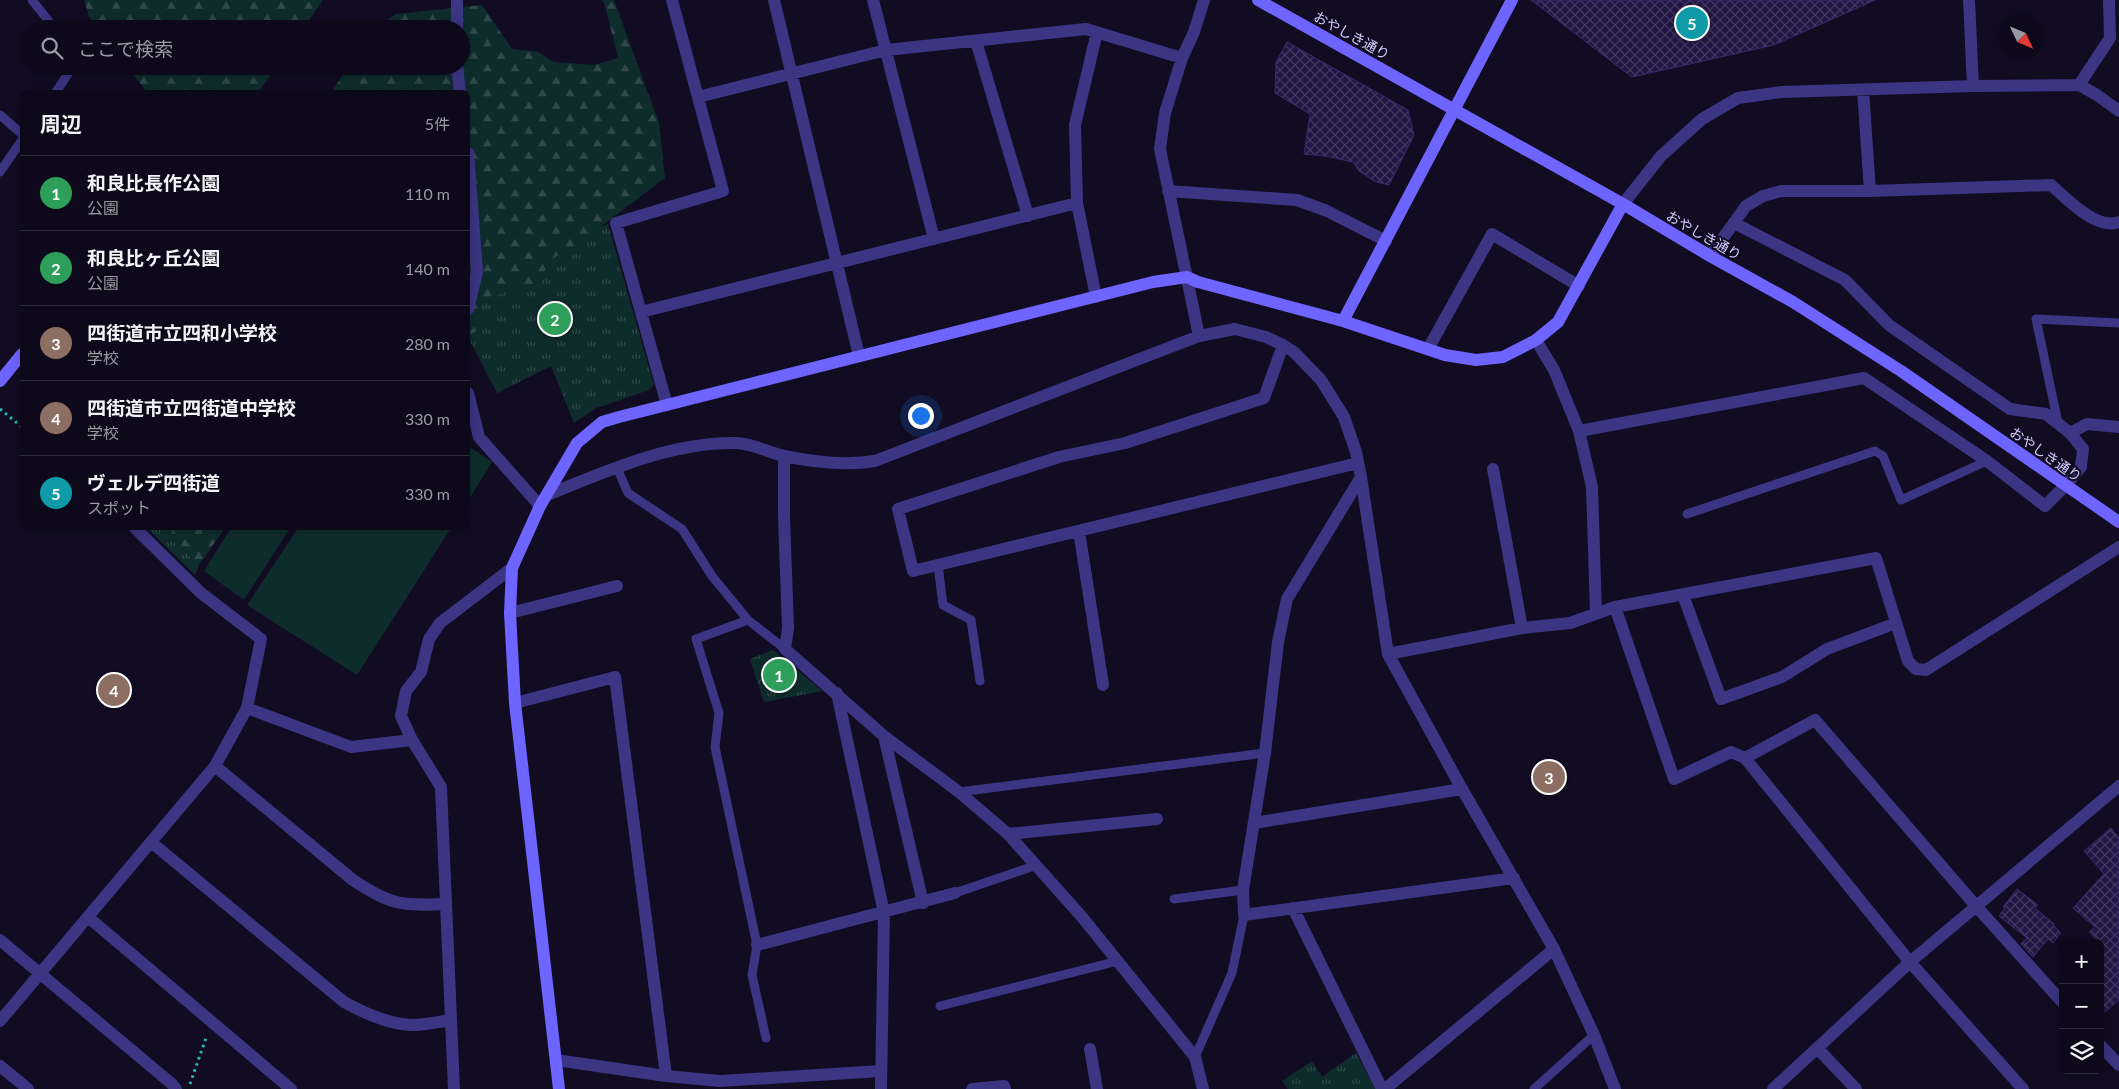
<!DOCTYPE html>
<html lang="ja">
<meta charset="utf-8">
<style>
:root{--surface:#0d091a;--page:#161223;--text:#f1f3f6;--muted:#9a9aa2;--line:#2d2a39;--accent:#00d7f8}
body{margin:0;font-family:Lato,"Noto Sans JP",sans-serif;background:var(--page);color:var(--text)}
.controls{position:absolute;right:15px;bottom:15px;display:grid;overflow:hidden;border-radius:8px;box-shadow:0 2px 12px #0003}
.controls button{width:45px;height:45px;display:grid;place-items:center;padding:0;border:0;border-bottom:1px solid var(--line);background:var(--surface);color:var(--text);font:25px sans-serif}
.compass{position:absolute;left:1999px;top:15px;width:45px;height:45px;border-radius:50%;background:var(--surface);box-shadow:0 2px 12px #0003;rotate:134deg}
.you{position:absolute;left:920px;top:415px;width:18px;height:18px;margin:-12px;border:4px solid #fff;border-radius:50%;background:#1a73e8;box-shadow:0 0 0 8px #1a73e833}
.badge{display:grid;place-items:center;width:32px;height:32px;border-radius:50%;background:var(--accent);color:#fff;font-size:16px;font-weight:700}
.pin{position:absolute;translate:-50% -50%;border:2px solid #fff;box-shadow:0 1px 5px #0006}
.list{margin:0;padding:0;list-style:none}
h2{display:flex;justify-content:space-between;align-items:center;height:65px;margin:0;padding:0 20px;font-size:21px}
h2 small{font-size:16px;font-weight:400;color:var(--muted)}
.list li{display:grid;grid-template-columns:32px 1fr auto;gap:15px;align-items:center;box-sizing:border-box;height:75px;padding:0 20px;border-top:1px solid var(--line)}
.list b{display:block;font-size:19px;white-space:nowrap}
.list p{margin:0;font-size:16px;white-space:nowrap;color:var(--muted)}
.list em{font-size:16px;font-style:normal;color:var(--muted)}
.icon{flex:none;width:28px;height:28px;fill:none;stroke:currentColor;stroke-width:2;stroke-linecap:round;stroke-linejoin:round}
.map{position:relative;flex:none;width:2119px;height:1089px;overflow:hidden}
.search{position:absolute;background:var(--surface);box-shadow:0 2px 12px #0003;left:20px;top:20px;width:450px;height:55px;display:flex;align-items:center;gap:12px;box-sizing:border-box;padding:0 18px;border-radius:28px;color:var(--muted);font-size:19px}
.panel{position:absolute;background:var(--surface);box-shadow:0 2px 12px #0003;left:20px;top:90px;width:450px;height:440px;border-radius:8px}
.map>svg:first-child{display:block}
</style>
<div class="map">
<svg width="2119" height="1089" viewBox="0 0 2119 1089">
<defs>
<pattern id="grass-tufts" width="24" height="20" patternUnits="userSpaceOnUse" patternTransform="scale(1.25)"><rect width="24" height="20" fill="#0f2c2c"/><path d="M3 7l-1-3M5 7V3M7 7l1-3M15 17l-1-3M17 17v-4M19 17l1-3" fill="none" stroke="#31494c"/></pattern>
<pattern id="forest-firs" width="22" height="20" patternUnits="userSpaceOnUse" patternTransform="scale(1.25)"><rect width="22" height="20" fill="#0f2c2c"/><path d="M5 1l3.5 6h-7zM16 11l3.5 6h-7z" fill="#31494c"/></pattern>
<pattern id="building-cross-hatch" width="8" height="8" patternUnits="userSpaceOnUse" patternTransform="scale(1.25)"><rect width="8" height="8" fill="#221744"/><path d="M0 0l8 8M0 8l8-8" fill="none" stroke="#413860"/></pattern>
</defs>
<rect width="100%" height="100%" fill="#110c22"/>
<path fill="url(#grass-tufts)" d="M608 224 654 385 649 390 596 408 574 423 551 366 497 393 469 339 492 263Z
M147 528H220L207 543 195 575Z
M773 650 823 691 764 702 750 659Z
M1356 1053 1376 1089H1288L1282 1081 1312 1061 1322 1077Z"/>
<path fill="url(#forest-firs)" d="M84 0H323L303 29H98L89 17Z
M601 0H614L659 123 665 178 580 242 550 260 539 282 481 300 478 330 468 336V92H332L348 66H461V29H375L396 14 482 5 512 49 538 52 554 62 594 65 618 58 604 2Z
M126 66H277L258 92H147Z
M172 528H225L199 565 173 541Z"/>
<path fill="#0f2c2c" d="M468 446 492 462 468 501Z
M231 528H290L244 600 204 571Z
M298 528H451L357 675 247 605Z"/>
<path fill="url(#building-cross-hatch)" stroke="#392871" d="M1531 0H1875L1774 45 1632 77Z
M1287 42 1408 110 1414 135 1389 185 1376 182 1359 171 1353 162 1325 156 1304 154 1310 114 1275 93 1276 62Z
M2111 828 2119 838V1000L2100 1016V943L2089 932 2095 927 2073 908 2104 874 2084 851Z
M2017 889 2038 905 2035 908 2054 924 2053 925 2061 933 2053 943 2048 939 2033 957 2021 944 2027 938 1999 916 2005 908 2003 907Z"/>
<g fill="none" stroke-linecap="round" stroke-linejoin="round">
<path stroke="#28b8b5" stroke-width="3" stroke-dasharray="2.5 4" stroke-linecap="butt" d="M0 409 22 427
M190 1084 207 1035"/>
<path stroke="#3b3583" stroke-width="9" d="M32 0 55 29
M56 92 73 66
M0 115 22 134
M0 172 22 140
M2058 423 2036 319 2119 323
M617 468 628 493 682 529 712 576 748 620
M1687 514 1875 451 1883 456 1901 500 1987 461
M938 565 943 605 971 620 980 681
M959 792 1265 753
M955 893 1037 865
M1174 899 1243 890
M940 1006 1118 961
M766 1038 752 975 757 945 715 747 719 713 696 639 748 620 785 649
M1195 1057 1232 973 1244 915
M1534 1089 1594 1035"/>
<path stroke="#3b3583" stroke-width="12" d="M774 0 859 356
M873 0 934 239
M1969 0 1973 86
M457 29V0
M976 41 1028 216
M457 66 460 92
M2079 85 2110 38 2109 0
M1863 90 1870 191
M698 97 886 50 1086 29 1182 58
M468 153 477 272 468 309
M1168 191 1297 200 1327 211 1386 241
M1623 204 1661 156 1702 119 1738 98 1782 92 1973 86 2079 85 2097 95 2119 111
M1734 223 1845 280 1889 325 2010 409 2046 414 2070 433
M1710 256 1746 206 1763 196 1781 191H1870L2051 185C2067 199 2097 231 2119 222
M1096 297 1077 203 1075 125 1097 32
M641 312 1077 203
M1199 336 1160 149 1165 113 1182 58 1194 32 1204 0
M1536 340 1554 370 1579 431 1592 487 1596 613
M1283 345 1264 398 1125 443 1059 457 898 509 913 571 1358 463
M1428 349 1492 234 1579 286
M468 393 479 437 540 506
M667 405 616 223 723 191 672 0
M1579 431 1864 378 1987 461 2045 506 2065 486 2081 467 2083 449 2070 433 2087 424 2119 427
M784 456V517L788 628 785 649 884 736 959 792 1008 834 1082 917 1195 1057 1203 1089
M1493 469 1522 628
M1361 477 1287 599 1278 642 1265 753 1243 890 1244 915 1514 878
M547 495C607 471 670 442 736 443 752 443 769 453 784 456 813 462 845 466 875 461L1199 336 1235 329 1266 337 1283 345 1294 352 1321 380 1344 417 1356 452 1361 477 1388 654 1462 789 1554 949 1594 1035 1615 1089
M1079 531 1103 685
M1683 595 1721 699 1782 677 1827 649 1896 623
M1615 607 1674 779 1731 752 1745 758 1910 962 2023 1089
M510 613 617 586
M1388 654 1522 628 1570 623 1615 607 1876 558 1908 661 1916 669 1926 670 2119 547
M837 693 884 913 881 1089
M515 703 615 677 666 1076
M247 708 351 747 412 740
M884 736 923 903
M1745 758 1815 720 1976 906 2063 1003
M215 766 353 880C390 905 402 906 446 904
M1254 823 1462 789
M1008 834 1157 819
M151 842 344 1002C364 1013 388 1024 411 1025 424 1025 438 1022 451 1020
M1293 908 1382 1089
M88 917 291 1089
M0 940 172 1084 176 1089
M757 945 955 893
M0 1021 215 766 247 708 261 639 201 593 135 528
M2100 1045 2119 1065
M1817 1048 1856 1089
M1090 1049 1097 1089
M556 1060 666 1076 720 1081 881 1071
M0 1066 28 1089
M454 1089 441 787 412 740 401 716 406 691 421 672 429 639 440 623 512 568
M972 1089 1004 1086 1005 1089
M1385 1089 1554 949
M1773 1089 1910 962 2119 786"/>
<path stroke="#6e64ff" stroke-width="12" d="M1258 0 1623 204 1710 256 1793 302 1901 371 2119 522
M1343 321 1512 0
M0 381 22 354
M559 1089 515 703 510 613 512 568 540 506 577 443 602 422 619 417 1153 282 1187 277 1198 282 1343 321 1445 355 1476 360 1503 357 1536 340 1558 322 1623 204"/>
</g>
<g text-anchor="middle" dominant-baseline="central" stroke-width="4" stroke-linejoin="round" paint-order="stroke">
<g font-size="14" fill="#d5cdff" stroke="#110c22">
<text transform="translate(1352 35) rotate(29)">おやしき通り</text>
<text transform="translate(1704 235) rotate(30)">おやしき通り</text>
<text transform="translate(2046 454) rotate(35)">おやしき通り</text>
</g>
</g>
</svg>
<div class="controls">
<button>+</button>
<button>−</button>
<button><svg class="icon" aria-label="layers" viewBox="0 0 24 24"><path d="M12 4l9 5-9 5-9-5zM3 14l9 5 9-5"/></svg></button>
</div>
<svg class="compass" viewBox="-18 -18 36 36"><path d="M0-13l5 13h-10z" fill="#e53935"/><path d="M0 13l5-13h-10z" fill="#9a9aa2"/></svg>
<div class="you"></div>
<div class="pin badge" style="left:779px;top:675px;background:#2e9e5b">1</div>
<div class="pin badge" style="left:555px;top:319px;background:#2e9e5b">2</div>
<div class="pin badge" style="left:1549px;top:777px;background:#8d6e63">3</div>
<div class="pin badge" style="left:114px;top:690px;background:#8d6e63">4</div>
<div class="pin badge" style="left:1692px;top:23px;background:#0f9aa8">5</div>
<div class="search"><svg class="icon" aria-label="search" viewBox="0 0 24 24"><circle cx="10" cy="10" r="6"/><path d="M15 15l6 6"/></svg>ここで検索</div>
<section class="panel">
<h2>周辺<small>5件</small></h2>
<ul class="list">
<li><span class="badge" style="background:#2e9e5b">1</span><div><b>和良比長作公園</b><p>公園</p></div><em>110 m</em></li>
<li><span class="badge" style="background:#2e9e5b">2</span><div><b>和良比ヶ丘公園</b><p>公園</p></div><em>140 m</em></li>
<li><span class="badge" style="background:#8d6e63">3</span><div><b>四街道市立四和小学校</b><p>学校</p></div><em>280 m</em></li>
<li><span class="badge" style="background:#8d6e63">4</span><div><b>四街道市立四街道中学校</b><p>学校</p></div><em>330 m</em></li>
<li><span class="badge" style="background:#0f9aa8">5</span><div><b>ヴェルデ四街道</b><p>スポット</p></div><em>330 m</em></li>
</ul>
</section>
</div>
